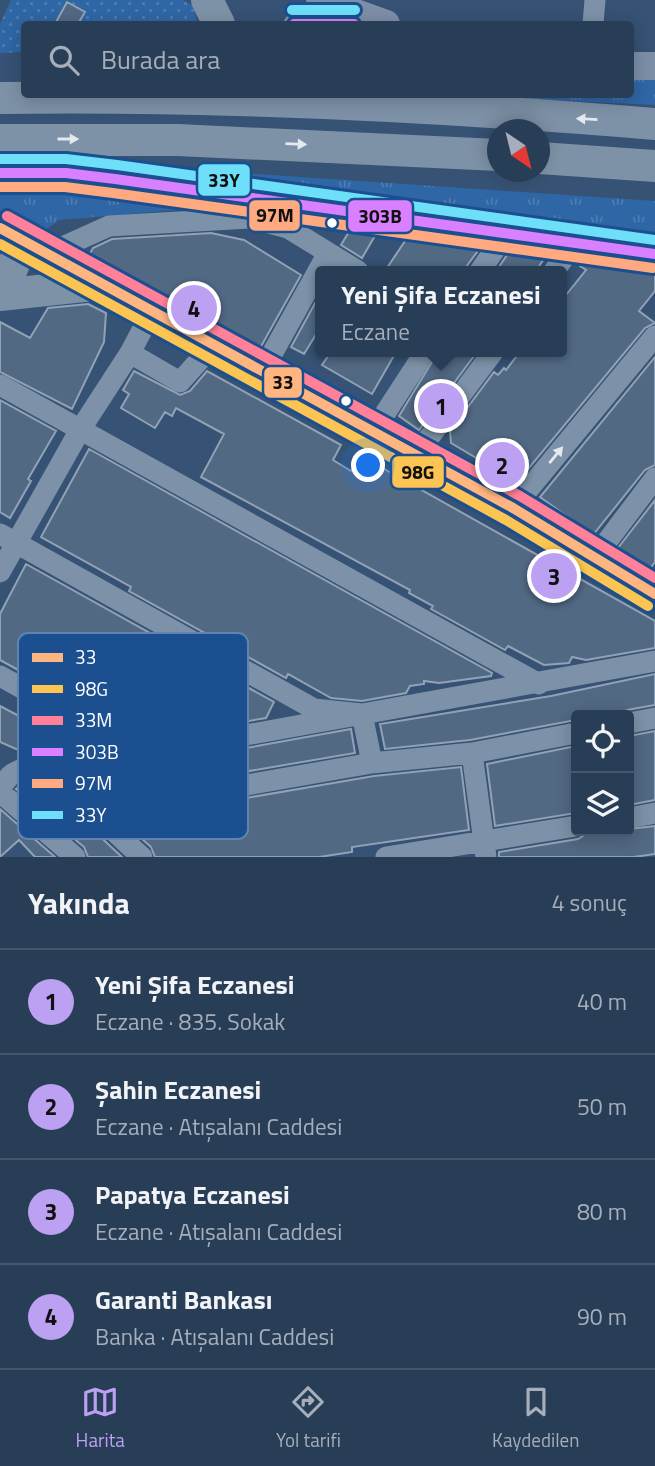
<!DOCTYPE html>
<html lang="tr">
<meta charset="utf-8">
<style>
:root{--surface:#283e57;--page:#344961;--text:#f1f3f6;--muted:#a5aeba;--line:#44576d;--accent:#bca0f2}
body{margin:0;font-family:"Titillium Web",sans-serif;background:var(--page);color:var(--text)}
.controls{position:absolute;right:21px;bottom:21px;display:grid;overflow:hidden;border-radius:7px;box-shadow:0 4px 18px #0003}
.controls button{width:63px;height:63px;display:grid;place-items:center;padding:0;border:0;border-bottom:2px solid var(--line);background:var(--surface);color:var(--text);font:35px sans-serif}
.compass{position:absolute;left:487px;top:119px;width:63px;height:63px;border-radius:50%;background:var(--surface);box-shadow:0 4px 18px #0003;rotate:145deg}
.you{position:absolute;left:369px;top:466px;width:24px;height:24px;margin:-18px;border:5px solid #fff;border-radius:50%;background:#1a73e8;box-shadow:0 0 0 10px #1a73e833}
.badge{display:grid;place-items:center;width:46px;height:46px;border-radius:50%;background:var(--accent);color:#111;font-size:23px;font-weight:700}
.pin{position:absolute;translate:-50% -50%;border:4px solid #fff;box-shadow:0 2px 7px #0006}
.popup{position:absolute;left:315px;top:266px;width:252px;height:91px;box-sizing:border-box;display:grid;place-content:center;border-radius:7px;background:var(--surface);filter:drop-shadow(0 2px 5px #0005);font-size:23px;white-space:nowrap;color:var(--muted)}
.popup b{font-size:26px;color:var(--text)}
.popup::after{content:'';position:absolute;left:50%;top:100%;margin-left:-14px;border:14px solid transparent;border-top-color:var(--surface)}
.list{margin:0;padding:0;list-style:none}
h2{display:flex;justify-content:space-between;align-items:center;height:91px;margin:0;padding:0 28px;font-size:30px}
h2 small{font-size:23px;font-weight:400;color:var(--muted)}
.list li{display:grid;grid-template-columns:46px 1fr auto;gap:21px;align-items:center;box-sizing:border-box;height:105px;padding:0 28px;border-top:2px solid var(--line)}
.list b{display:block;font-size:26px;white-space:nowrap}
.list p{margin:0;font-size:23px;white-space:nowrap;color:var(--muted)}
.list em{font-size:23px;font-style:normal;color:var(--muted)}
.icon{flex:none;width:38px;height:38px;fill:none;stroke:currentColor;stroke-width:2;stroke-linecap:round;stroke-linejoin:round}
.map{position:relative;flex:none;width:655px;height:857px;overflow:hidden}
.search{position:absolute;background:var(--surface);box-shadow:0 4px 18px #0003;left:21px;right:21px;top:21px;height:77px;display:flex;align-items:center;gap:18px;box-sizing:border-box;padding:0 24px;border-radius:7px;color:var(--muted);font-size:26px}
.sheet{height:511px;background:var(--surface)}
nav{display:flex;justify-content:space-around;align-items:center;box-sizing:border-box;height:98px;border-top:2px solid var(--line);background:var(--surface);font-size:19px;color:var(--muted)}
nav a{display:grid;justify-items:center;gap:4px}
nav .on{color:var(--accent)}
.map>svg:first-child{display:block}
</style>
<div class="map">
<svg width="655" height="857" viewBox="0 0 655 857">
<defs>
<pattern id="grass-tufts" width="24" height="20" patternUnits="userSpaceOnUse" patternTransform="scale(1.75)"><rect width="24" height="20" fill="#2f66a5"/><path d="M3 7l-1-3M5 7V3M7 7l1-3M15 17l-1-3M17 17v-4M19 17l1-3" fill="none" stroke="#4e7db2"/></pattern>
<pattern id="park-dots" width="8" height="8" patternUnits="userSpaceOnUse" patternTransform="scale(1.75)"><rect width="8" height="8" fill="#2f66a5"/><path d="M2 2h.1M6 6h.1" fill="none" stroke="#4e7db2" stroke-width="1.8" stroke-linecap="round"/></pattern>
</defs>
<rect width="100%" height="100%" fill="#365274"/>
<path fill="url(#grass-tufts)" d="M655 76V105L445 95 630 94 631 77Z
M169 168 655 201V245L172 181Z
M0 188H58L212 207 59 220 40 234 0 211Z"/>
<path fill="url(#park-dots)" d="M11 0H183L193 6 197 22 196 24H24V52L0 53V24Z"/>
<path fill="#526984" stroke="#92a2b6" stroke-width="2" d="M67 2 85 12 78 24H55Z
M350 230 376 234 362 258 341 245Z
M211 233 244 240 301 275 259 350 88 257 93 248 112 239Z
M407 238 447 244 480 248 463 271H385Z
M509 252 545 257 536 271H505L499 267Z
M583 262 655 275V291L639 311 655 323 645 328 519 480 515 477 513 480 451 443 450 431 494 372 498 375 504 368 506 370 520 352H562V300L586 270 580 266Z
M320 294V328L304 354 291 347Z
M88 304 106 313 104 342 72 409 0 372V322L30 338 48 308Z
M331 352H396L372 394 322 365Z
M438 352H477L419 430 399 416Z
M655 357V465L645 470 593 535 540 497Z
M134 371 180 395 190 391 207 371 341 445 333 460 351 471 361 456 655 621V648L586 660 572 657 569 663 544 665 508 646 505 650 431 609 433 606 409 593 410 590 201 477 224 434 176 408 172 416 165 412 155 428 121 408 129 394 123 390Z
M0 400 56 431 28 479 31 481 10 518 0 512Z
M89 449 492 673 491 676 439 683 424 681V684L410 686 406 693 362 701 331 698 288 674 286 678 129 591 131 587 41 537Z
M655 500V562L648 571 618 548Z
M26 564 274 702 266 718 226 725 221 722 224 715 184 695 162 737 146 740 0 660V614Z
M655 674V705L627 710 619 715H576V720L470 740 385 749 380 724 551 696Z
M0 706 53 734 60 724 115 755 90 792 57 767 0 742Z
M351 729 355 753 185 782 177 778 174 761Z
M655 731V800L629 805V736Z
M576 746V813L495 826 487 764Z
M461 767 469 830 352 847V852L319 857H155L151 847 99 800 136 769 160 799 172 806 183 820 182 809 374 776Z
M25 782 44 789 76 814 67 826 79 817 122 857H88L84 847 16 789Z
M0 809 55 857H35L19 840 0 857Z
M655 826V854L634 857H499V852L578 839 586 834Z"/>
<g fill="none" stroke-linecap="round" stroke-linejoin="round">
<path stroke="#7d92a8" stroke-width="21" d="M294 24 311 22 354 24
M593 24 595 0
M47 254 109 226 249 218 288 228 358 271
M480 271 506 233
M554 271 576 242
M130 353 180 382 214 344
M262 372 328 253
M0 385 539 684
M373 432 425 352
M416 455 493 352
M513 508 655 336
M0 534 314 709 362 714 372 763
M596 556 655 478
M0 572 80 430 130 353 152 311
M0 676 141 754 170 791 184 796 372 763 472 753 576 733
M629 723 655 718
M472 753 486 857
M141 754 655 661
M0 789C7 778 12 771 25 769 49 764 121 839 142 857
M0 792 75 857
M629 818 655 813
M386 857 576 826"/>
<path stroke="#7d8ea7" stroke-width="28" d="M320 0 386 24
M630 66H655
M0 228 513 508 655 594"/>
<path stroke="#7e92a7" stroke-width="32" d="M207 0 219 24
M0 98C218 95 437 106 655 124
M0 140H178L498 155
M540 158 655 166
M0 173H66L115 179 655 254
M0 278 11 271 23 241
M0 295 102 284"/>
<g stroke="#1b4f8f" stroke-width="16">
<path id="bus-1" d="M0 228 513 508 655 594"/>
</g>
<g stroke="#1b4f8f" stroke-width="16">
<path id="bus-2" d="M0 244 506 520 648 606"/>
</g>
<g stroke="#1b4f8f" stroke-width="16">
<path id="bus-3" d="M7 216 520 496 655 578"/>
</g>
<g stroke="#1b4f8f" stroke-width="16">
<path id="bus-4" d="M294 24H354
M0 173H66L115 179 655 254"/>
</g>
<g stroke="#1b4f8f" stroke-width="16">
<path id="bus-5" d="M0 187H65L113 193 653 268"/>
</g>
<g stroke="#1b4f8f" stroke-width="16">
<path id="bus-6" d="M292 10H355
M0 159H66L117 165 655 240"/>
</g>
<use href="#bus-1" stroke="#ffb580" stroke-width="10"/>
<use href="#bus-2" stroke="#fcc553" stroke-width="10"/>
<use href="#bus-3" stroke="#ff8098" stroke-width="10"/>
<use href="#bus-4" stroke="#d880ff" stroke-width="10"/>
<use href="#bus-5" stroke="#ffa980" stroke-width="10"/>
<use href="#bus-6" stroke="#6ddff8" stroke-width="10"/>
</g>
<defs><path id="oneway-solid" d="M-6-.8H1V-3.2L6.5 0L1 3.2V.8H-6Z" transform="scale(1.75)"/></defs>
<g fill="#e5e9ed">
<use href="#oneway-solid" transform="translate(587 119) rotate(-177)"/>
<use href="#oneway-solid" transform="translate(68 139)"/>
<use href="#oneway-solid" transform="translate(296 144) rotate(2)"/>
</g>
<use fill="#e5e9ee" href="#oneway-solid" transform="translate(556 455) rotate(-51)"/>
<g fill="#fff" stroke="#1b4f8f" stroke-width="2.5">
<circle cx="332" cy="223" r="6"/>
<circle cx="346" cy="401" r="6"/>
</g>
<rect x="18" y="633" width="230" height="206" rx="10" fill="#1b4f8f" stroke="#5f84b1" stroke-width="2"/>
<rect x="32" y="653" width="31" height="9" fill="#ffb580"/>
<rect x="32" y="685" width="31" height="8" fill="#fcc553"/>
<rect x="32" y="716" width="31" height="9" fill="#ff8098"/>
<rect x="32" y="748" width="31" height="8" fill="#d880ff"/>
<rect x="32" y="779" width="31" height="9" fill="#ffa980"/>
<rect x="32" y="811" width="31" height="8" fill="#6ddff8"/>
<g font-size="19" fill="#fff">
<text x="75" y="664">33</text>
<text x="75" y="696">98G</text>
<text x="75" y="727">33M</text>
<text x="75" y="759">303B</text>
<text x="75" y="790">97M</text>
<text x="75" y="822">33Y</text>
</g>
<g stroke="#1b4f8f" stroke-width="2.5">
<rect x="197" y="163" width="54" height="34" rx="7" fill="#6ddff8"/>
<rect x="248" y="199" width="53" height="33" rx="7" fill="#ffa980"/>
<rect x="347" y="199" width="66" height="34" rx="7" fill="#d880ff"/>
<rect x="263" y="366" width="40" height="33" rx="7" fill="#ffb580"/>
<rect x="391" y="455" width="54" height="34" rx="7" fill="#fcc553"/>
</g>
<g font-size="19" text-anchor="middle" font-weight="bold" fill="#111">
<text x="224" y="187">33Y</text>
<text x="275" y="222">97M</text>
<text x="380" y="223">303B</text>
<text x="283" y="389">33</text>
<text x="418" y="479">98G</text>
</g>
</svg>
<div class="controls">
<button><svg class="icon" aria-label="locate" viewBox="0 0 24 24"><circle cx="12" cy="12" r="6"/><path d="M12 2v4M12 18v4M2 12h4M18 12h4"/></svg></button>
<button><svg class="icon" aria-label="layers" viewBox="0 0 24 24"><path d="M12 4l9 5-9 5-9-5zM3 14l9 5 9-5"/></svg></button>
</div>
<svg class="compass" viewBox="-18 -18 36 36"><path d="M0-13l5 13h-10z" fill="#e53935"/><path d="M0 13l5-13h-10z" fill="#a5aeba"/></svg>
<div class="you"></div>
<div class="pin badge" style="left:441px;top:406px">1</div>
<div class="popup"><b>Yeni Şifa Eczanesi</b>Eczane</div>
<div class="pin badge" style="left:502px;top:465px">2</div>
<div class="pin badge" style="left:554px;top:576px">3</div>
<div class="pin badge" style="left:194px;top:308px">4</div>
<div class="search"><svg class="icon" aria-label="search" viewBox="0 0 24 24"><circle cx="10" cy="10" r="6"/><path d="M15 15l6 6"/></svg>Burada ara</div>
</div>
<section class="sheet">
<h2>Yakında<small>4 sonuç</small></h2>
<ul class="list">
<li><span class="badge">1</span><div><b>Yeni Şifa Eczanesi</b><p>Eczane · 835. Sokak</p></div><em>40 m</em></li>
<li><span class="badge">2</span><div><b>Şahin Eczanesi</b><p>Eczane · Atışalanı Caddesi</p></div><em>50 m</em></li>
<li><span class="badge">3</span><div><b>Papatya Eczanesi</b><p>Eczane · Atışalanı Caddesi</p></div><em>80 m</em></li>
<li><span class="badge">4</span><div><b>Garanti Bankası</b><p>Banka · Atışalanı Caddesi</p></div><em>90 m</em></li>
</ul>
</section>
<nav>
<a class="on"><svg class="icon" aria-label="map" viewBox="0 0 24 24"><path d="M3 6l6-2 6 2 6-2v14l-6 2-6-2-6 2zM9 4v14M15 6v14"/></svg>Harita</a>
<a><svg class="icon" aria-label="directions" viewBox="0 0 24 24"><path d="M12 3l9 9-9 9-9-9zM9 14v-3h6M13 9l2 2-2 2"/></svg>Yol tarifi</a>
<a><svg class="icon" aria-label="saved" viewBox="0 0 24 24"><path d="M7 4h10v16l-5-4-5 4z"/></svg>Kaydedilen</a>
</nav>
